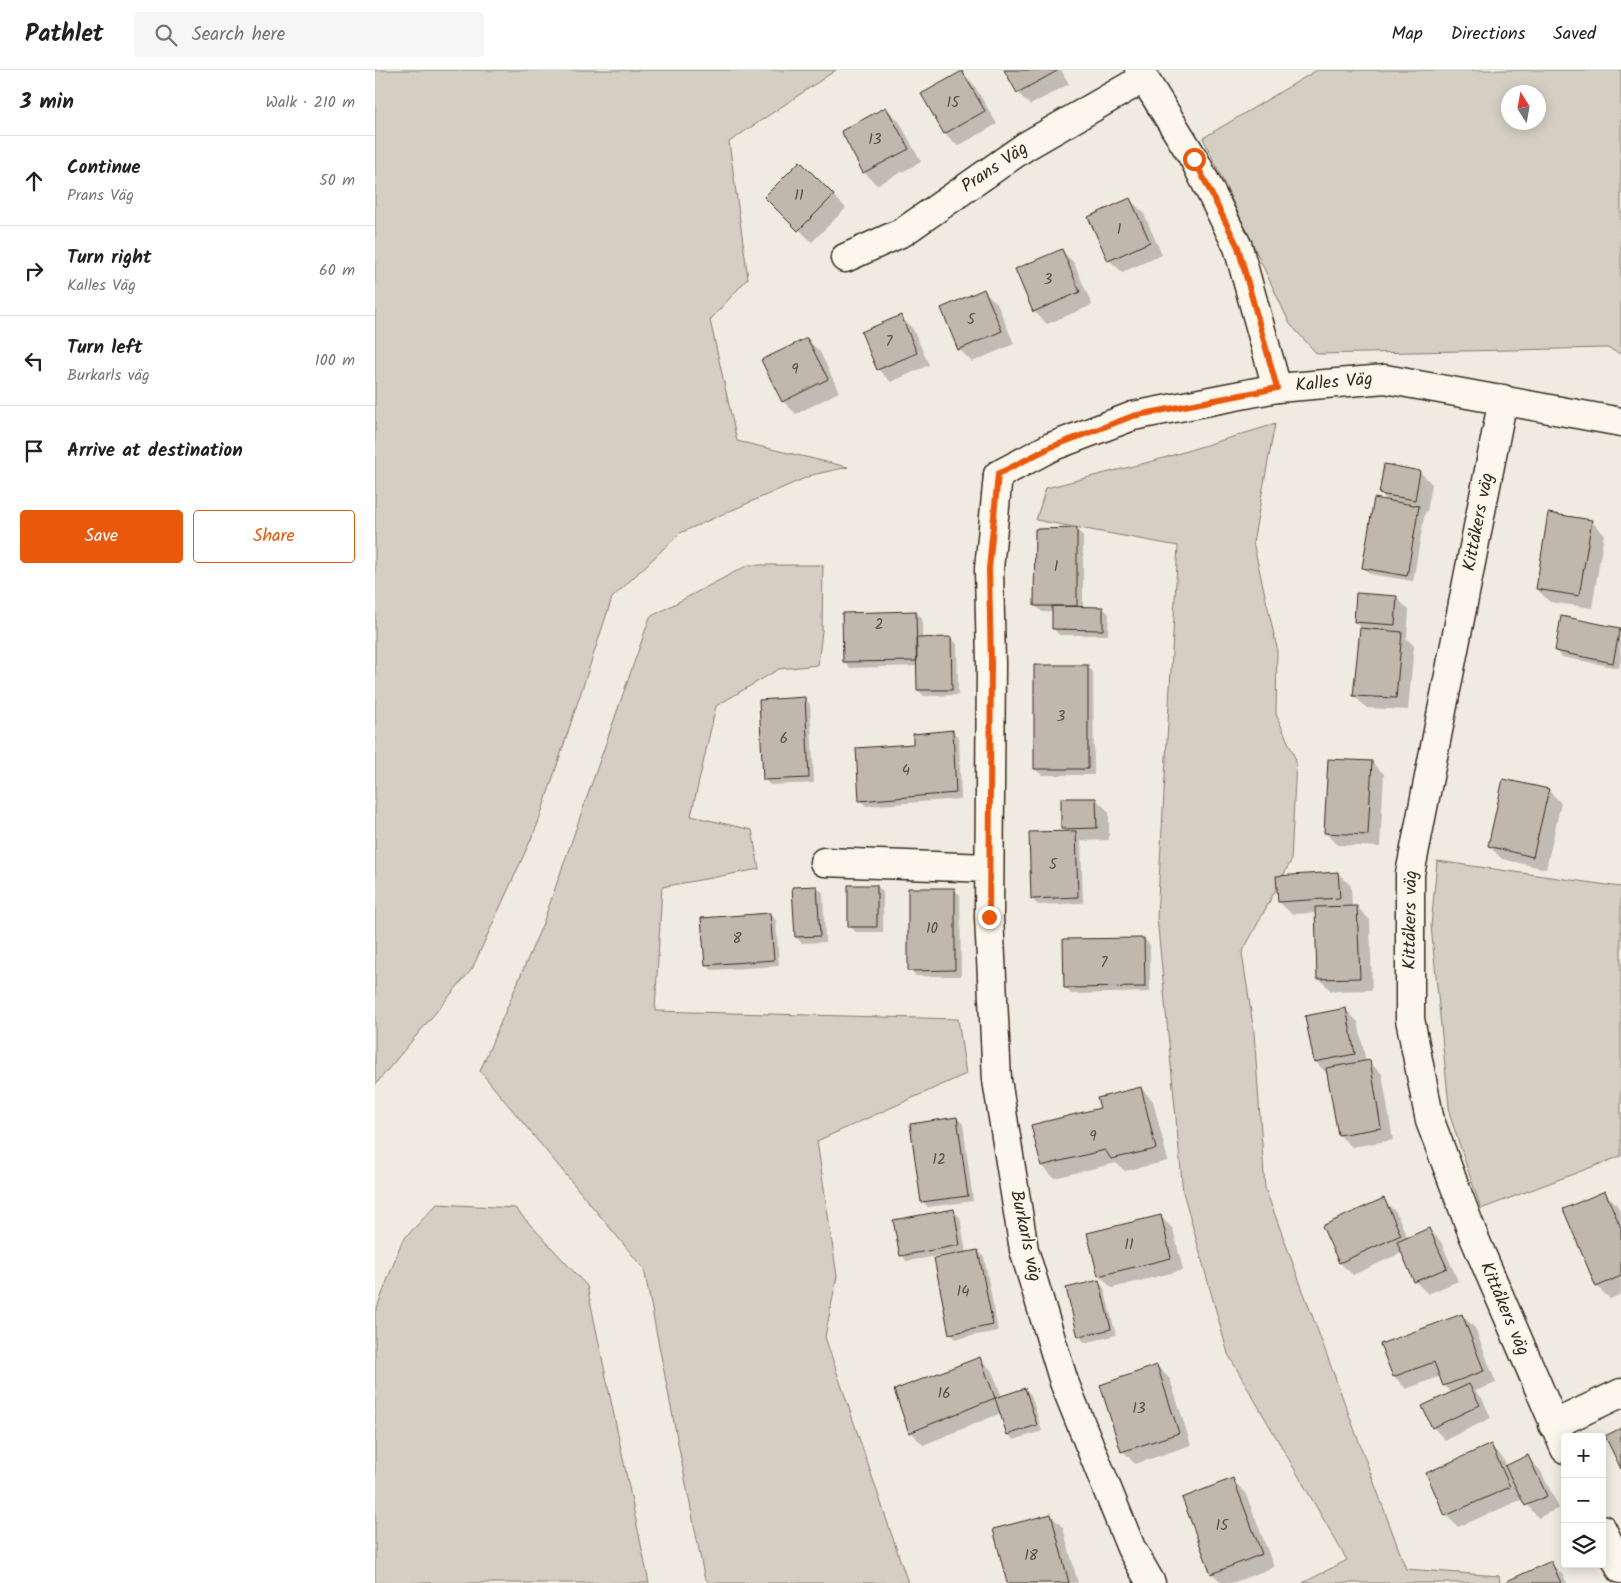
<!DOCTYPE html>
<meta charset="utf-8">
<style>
:root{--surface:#fff;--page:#f6f6f6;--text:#202124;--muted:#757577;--line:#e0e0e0;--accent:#ea580c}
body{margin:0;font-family:Kalam,sans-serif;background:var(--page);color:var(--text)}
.controls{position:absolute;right:15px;bottom:15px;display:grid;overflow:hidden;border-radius:5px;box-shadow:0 2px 12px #0003}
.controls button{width:45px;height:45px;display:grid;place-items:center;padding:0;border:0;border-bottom:1px solid var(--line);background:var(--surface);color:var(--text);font:25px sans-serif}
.compass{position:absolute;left:1126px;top:15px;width:45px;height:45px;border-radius:50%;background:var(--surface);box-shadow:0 2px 12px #0003;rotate:349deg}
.stop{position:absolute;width:15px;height:15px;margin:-11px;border:4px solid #ea580c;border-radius:50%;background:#fff}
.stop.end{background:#ea580c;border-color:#fff;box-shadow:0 1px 5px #0008}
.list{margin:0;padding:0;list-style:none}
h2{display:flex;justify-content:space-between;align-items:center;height:65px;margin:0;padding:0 20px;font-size:21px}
h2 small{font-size:16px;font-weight:400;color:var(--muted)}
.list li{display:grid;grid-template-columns:32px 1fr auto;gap:15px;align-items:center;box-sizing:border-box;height:90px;padding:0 20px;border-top:1px solid var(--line)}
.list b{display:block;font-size:19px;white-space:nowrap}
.list p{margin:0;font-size:16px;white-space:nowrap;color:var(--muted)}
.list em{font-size:16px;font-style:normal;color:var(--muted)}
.actions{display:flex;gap:10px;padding:15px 20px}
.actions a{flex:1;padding:11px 0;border:1px solid var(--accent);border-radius:5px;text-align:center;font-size:18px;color:var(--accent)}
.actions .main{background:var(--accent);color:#fff}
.icon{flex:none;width:28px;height:28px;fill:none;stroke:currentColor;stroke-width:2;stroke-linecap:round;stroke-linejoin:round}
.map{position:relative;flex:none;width:1246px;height:1513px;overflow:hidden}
header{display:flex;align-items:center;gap:30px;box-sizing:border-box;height:70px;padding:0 25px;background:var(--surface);border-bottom:1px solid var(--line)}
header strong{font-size:24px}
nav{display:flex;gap:28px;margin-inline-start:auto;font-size:18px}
.search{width:350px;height:45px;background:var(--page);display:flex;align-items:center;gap:12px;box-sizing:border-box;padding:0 18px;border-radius:5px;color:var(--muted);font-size:19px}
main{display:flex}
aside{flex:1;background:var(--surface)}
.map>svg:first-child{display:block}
</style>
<header>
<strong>Pathlet</strong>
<div class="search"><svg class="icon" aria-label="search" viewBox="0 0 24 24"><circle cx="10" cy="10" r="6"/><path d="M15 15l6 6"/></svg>Search here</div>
<nav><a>Map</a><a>Directions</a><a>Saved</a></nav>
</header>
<main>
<aside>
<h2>3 min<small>Walk · 210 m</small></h2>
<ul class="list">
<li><svg class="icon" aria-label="ahead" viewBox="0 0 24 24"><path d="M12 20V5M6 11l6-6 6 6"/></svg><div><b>Continue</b><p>Prans Väg</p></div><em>50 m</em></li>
<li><svg class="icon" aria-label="right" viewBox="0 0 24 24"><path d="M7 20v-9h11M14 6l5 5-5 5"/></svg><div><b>Turn right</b><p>Kalles Väg</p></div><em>60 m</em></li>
<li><svg class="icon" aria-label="left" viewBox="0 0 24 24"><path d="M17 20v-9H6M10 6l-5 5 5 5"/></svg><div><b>Turn left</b><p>Burkarls väg</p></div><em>100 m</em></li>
<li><svg class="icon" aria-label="arrive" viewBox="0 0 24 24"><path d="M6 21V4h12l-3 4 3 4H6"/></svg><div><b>Arrive at destination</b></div></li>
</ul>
<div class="actions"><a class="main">Save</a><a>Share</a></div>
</aside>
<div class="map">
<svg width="1246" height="1513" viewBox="0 0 1246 1513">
<rect width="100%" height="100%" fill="#f0ebe0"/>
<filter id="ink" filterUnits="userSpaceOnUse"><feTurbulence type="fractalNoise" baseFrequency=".02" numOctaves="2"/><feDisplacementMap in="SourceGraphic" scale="10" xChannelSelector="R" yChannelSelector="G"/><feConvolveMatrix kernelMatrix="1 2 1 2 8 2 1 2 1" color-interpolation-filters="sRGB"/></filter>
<g filter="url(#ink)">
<path fill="#d5cec3" stroke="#887c70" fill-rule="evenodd" d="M0 0H461L354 72 373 208 335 250 362 371 473 397 437 405 305 463 237 528 162 756 97 899 0 1015Z
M942 0H1246V284L1232 278 942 284 915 254 828 68ZM1164 22V52H1134V22Z
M900 354 878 472 902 578 901 644 921 690 916 791 867 883 879 962 890 1118 1031 1499 1124 1506 1125 1513H928L972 1490 853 1284 808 1122 782 847 803 476 661 450 671 418 782 390Z
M373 495H448L447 561 443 595 404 599 341 636 316 746 377 760 384 799 287 817 280 941 583 949 591 1004 442 1071 462 1206 450 1267 533 1513H334L329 1506 269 1199 105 1001 168 853 275 547Z
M1062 791 1246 817V1086L1106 1139 1075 1046 1056 856Z
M62 1134 140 1138 212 1216 274 1513H0V1243L27 1171Z"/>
<path fill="#0003" d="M630 0H686L694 14 655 35 643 23Z
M587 2 599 15 622 54 583 76 570 64 548 25Z
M511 38 524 51 546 92 502 115 489 102Z
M425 93 471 138 437 172 391 127Z
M755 130 768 142 787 185 747 202 734 190Z
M687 181 699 193 717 235 672 254 659 241Z
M609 221 622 233 639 274 597 292 584 279Z
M525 246 538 259 554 295 516 312 503 299Z
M432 269 445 282 464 322 421 344 408 331Z
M1045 402 1057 414 1052 442H1050L1038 511 995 504 989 498 1014 432 1005 423Z
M1216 451 1229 464 1217 538 1175 532 1162 519Z
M702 460 708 466V538H728L734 544 733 565H684L678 558V542H667L661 536Z
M1022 528 1034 540 1032 567H1030L1039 576 1033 640 992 638 979 626 987 558 980 552Z
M541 542 547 548V569L576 568 582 574 583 625 549 626 543 620V596L475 598 469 592Z
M1244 559 1246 588 1244 598 1187 587 1181 581Z
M712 596 718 602 719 705H667L660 699Z
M429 628 435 634 439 713 395 715 389 709Z
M578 662 584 668 586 729 491 736 485 730 539 675Z
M996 692 1009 704 1005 777 963 775 950 763Z
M1173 720 1186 733 1171 799 1127 789 1114 776Z
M721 729 734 742V770L706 771 708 833 663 835 657 829 691 762 687 758Z
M963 803 976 816 977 837H982L995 850 997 920 956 921 944 908 942 843 917 844 904 832Z
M502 816 508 822V862H481L475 856Z
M442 817 448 823 450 872 427 873 421 867Z
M579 819 585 825 586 906H541L535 900Z
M395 844 401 850 404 896 337 900 331 894Z
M769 869 775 875V922L696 924 690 917Z
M971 940 983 952 991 992H994L1007 1004 1018 1070 977 1077 964 1065 953 1005 940 991Z
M766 1018 778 1031 793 1091 750 1101 741 1093 679 1108 667 1095 726 1039Z
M582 1048 588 1054 598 1131 553 1137 547 1131Z
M1230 1123 1242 1135 1246 1144V1224L1235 1229 1222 1216 1189 1140Z
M1008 1130 1021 1142 1033 1169 1054 1159 1066 1172 1083 1211 1053 1224 1040 1211 1028 1182 978 1205 965 1193 948 1157Z
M578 1141 585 1147 591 1183 603 1181 609 1187 623 1261 581 1269 575 1263 582 1183 532 1191 526 1185Z
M785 1146 798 1159 808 1200 737 1218 724 1205Z
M723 1212 729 1218 741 1265 710 1273 704 1266Z
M1087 1245 1100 1258 1121 1313 1100 1321 1107 1328 1116 1348 1070 1370 1058 1357 1077 1323 1069 1315 1066 1306 1031 1319 1019 1306Z
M605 1288 617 1301 627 1327 650 1319 656 1325 667 1361 639 1370 633 1364 626 1343 548 1375 536 1362Z
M782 1296 795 1309 816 1375 760 1394 748 1381Z
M1116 1376 1128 1388 1132 1397 1152 1387 1165 1400 1184 1438 1163 1448 1148 1429 1083 1457 1071 1445Z
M857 1410 870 1422 899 1497 857 1513H847L837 1503Z
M676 1445 688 1458 703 1513H633Z
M1176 1493 1188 1505 1192 1513H1134Z"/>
<path fill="#c0b8ad" stroke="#3b2a1e" d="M629 0H682V1L642 23Z
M587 1 610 41 569 64 546 24Z
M511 37 534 79 488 103 466 61Z
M425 91 459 125 423 161 389 127Z
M755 128 775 172 733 191 713 147Z
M687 179 705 222 658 242 640 199Z
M609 219 627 261 583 280 566 238Z
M526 245 542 283 502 300 486 262Z
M432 268 453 309 407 332 386 290Z
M1009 394 1045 401 1040 430 1004 424Z
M999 428 1044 436 1032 506 987 498Z
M1173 443 1217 450 1204 526 1161 519Z
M702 458V536H659L660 459Z
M981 523 1022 526 1020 555 979 552Z
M677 536 728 537V560L677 559Z
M541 541 542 591 468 592 467 543Z
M1186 546 1245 558 1238 593 1180 581Z
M985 558 1027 562 1021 628 978 626Z
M576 567 577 620H542L541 568Z
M659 595H713V699H659Z
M430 627 434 708 388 710 384 630Z
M578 660 581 723 484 731 481 678 538 674V664Z
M953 689 997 691 993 765 949 763Z
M1128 709 1174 719 1158 787 1113 776Z
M686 728H721L722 758 686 759Z
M701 761 703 827 656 829 654 762Z
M963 802 965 828 903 832 901 806Z
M473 815H502V857H473Z
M442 816 445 866 420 867 417 817Z
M533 818H580V900L533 901Z
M982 836 985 908 942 909 940 837Z
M395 843 399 890 330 895 326 848Z
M769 868 770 917 689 918 688 869Z
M971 938 980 984 939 992 930 946Z
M995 990 1006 1058 963 1065 951 998Z
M766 1017 781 1079 736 1089 730 1080 666 1096 656 1055 725 1038 722 1028Z
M582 1047 593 1126 546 1132 535 1054Z
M1230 1121 1246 1158V1206L1221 1217 1188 1139Z
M1009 1128 1026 1165 964 1193 947 1156Z
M579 1139 585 1175 525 1186 518 1150Z
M786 1145 796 1188 723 1206 712 1163Z
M1054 1158 1072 1198 1039 1212 1022 1172Z
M603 1180 618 1255 574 1264 559 1188Z
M724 1210 736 1259 703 1267 691 1218Z
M1087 1244 1109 1301 1068 1316 1059 1292 1018 1307 1005 1274Z
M605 1287 620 1328 534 1363 519 1320Z
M782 1295 804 1363 746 1382 725 1315Z
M1094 1314 1105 1335 1057 1358 1047 1336Z
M650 1318 662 1355 632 1365 620 1328Z
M1246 1358V1399L1230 1366Z
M1116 1374 1135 1417 1070 1446 1051 1403Z
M1153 1385 1172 1426 1150 1436 1130 1396Z
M858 1408 887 1484 836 1504 807 1428Z
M676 1444 694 1513H632L618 1459Z
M1176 1491 1186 1513H1133L1132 1511Z"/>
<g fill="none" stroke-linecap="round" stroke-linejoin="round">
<g stroke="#3b2a1e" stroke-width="31">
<path id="minor" d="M764 0 819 89 863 177 902 318
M470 188 528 162 651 76 769 8
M1128 329 1035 804V949L1055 1051 1099 1167 1190 1379
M623 405 614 499 616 594 614 847 622 1010 649 1180 689 1312 756 1478 776 1513
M449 792 614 798
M1178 1355 1246 1323
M1227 1459 1246 1499"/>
</g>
<g stroke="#3b2a1e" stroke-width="31">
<path id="tertiary" d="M623 405 676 377 758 346 902 318 1010 309 1246 352"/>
</g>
<use href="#minor" stroke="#fbf7ec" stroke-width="28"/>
<use href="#tertiary" stroke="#fbf7ec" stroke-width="28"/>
</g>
</g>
<g fill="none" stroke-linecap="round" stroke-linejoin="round" filter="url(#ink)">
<path stroke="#ea580c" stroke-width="6" d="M614 847 616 594 614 499 623 404 676 377 758 346 902 318 863 177 819 89"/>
</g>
<g text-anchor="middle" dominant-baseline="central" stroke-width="4" stroke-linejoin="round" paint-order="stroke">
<g font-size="15" fill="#5c4e42">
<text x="578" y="33">15</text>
<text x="500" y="70">13</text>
<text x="424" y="126">11</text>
<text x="744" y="160">1</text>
<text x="673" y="210">3</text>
<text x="596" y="250">5</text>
<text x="514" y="272">7</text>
<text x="420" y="300">9</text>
<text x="681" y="497">1</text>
<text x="504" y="555">2</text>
<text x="686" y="647">3</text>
<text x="409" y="669">6</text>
<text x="531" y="701">4</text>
<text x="678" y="795">5</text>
<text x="557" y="859">10</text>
<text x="362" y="869">8</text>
<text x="729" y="893">7</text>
<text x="718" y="1067">9</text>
<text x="564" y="1090">12</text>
<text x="754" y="1175">11</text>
<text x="588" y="1222">14</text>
<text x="569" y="1324">16</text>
<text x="764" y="1339">13</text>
<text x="847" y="1456">15</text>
<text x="656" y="1486">18</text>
</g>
<g font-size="18" fill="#3b2a1e" stroke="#fbf7ec">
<text transform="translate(620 98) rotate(-34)">Prans Väg</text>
<text transform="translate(959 313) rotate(-5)">Kalles Väg</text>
<text transform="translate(1104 452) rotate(-79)">Kittåkers väg</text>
<text transform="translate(1036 850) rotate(-89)">Kittåkers väg</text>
<text transform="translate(650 1166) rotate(78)">Burkarls väg</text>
<text transform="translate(1129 1239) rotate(67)">Kittåkers väg</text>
</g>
</g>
</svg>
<div class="controls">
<button>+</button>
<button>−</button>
<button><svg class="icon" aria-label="layers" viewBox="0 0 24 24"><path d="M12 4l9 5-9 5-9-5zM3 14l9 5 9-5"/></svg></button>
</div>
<svg class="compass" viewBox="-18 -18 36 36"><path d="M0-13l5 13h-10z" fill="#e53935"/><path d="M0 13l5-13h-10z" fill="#757577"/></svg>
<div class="stop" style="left:819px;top:89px"></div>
<div class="stop end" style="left:614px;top:847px"></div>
</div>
</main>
